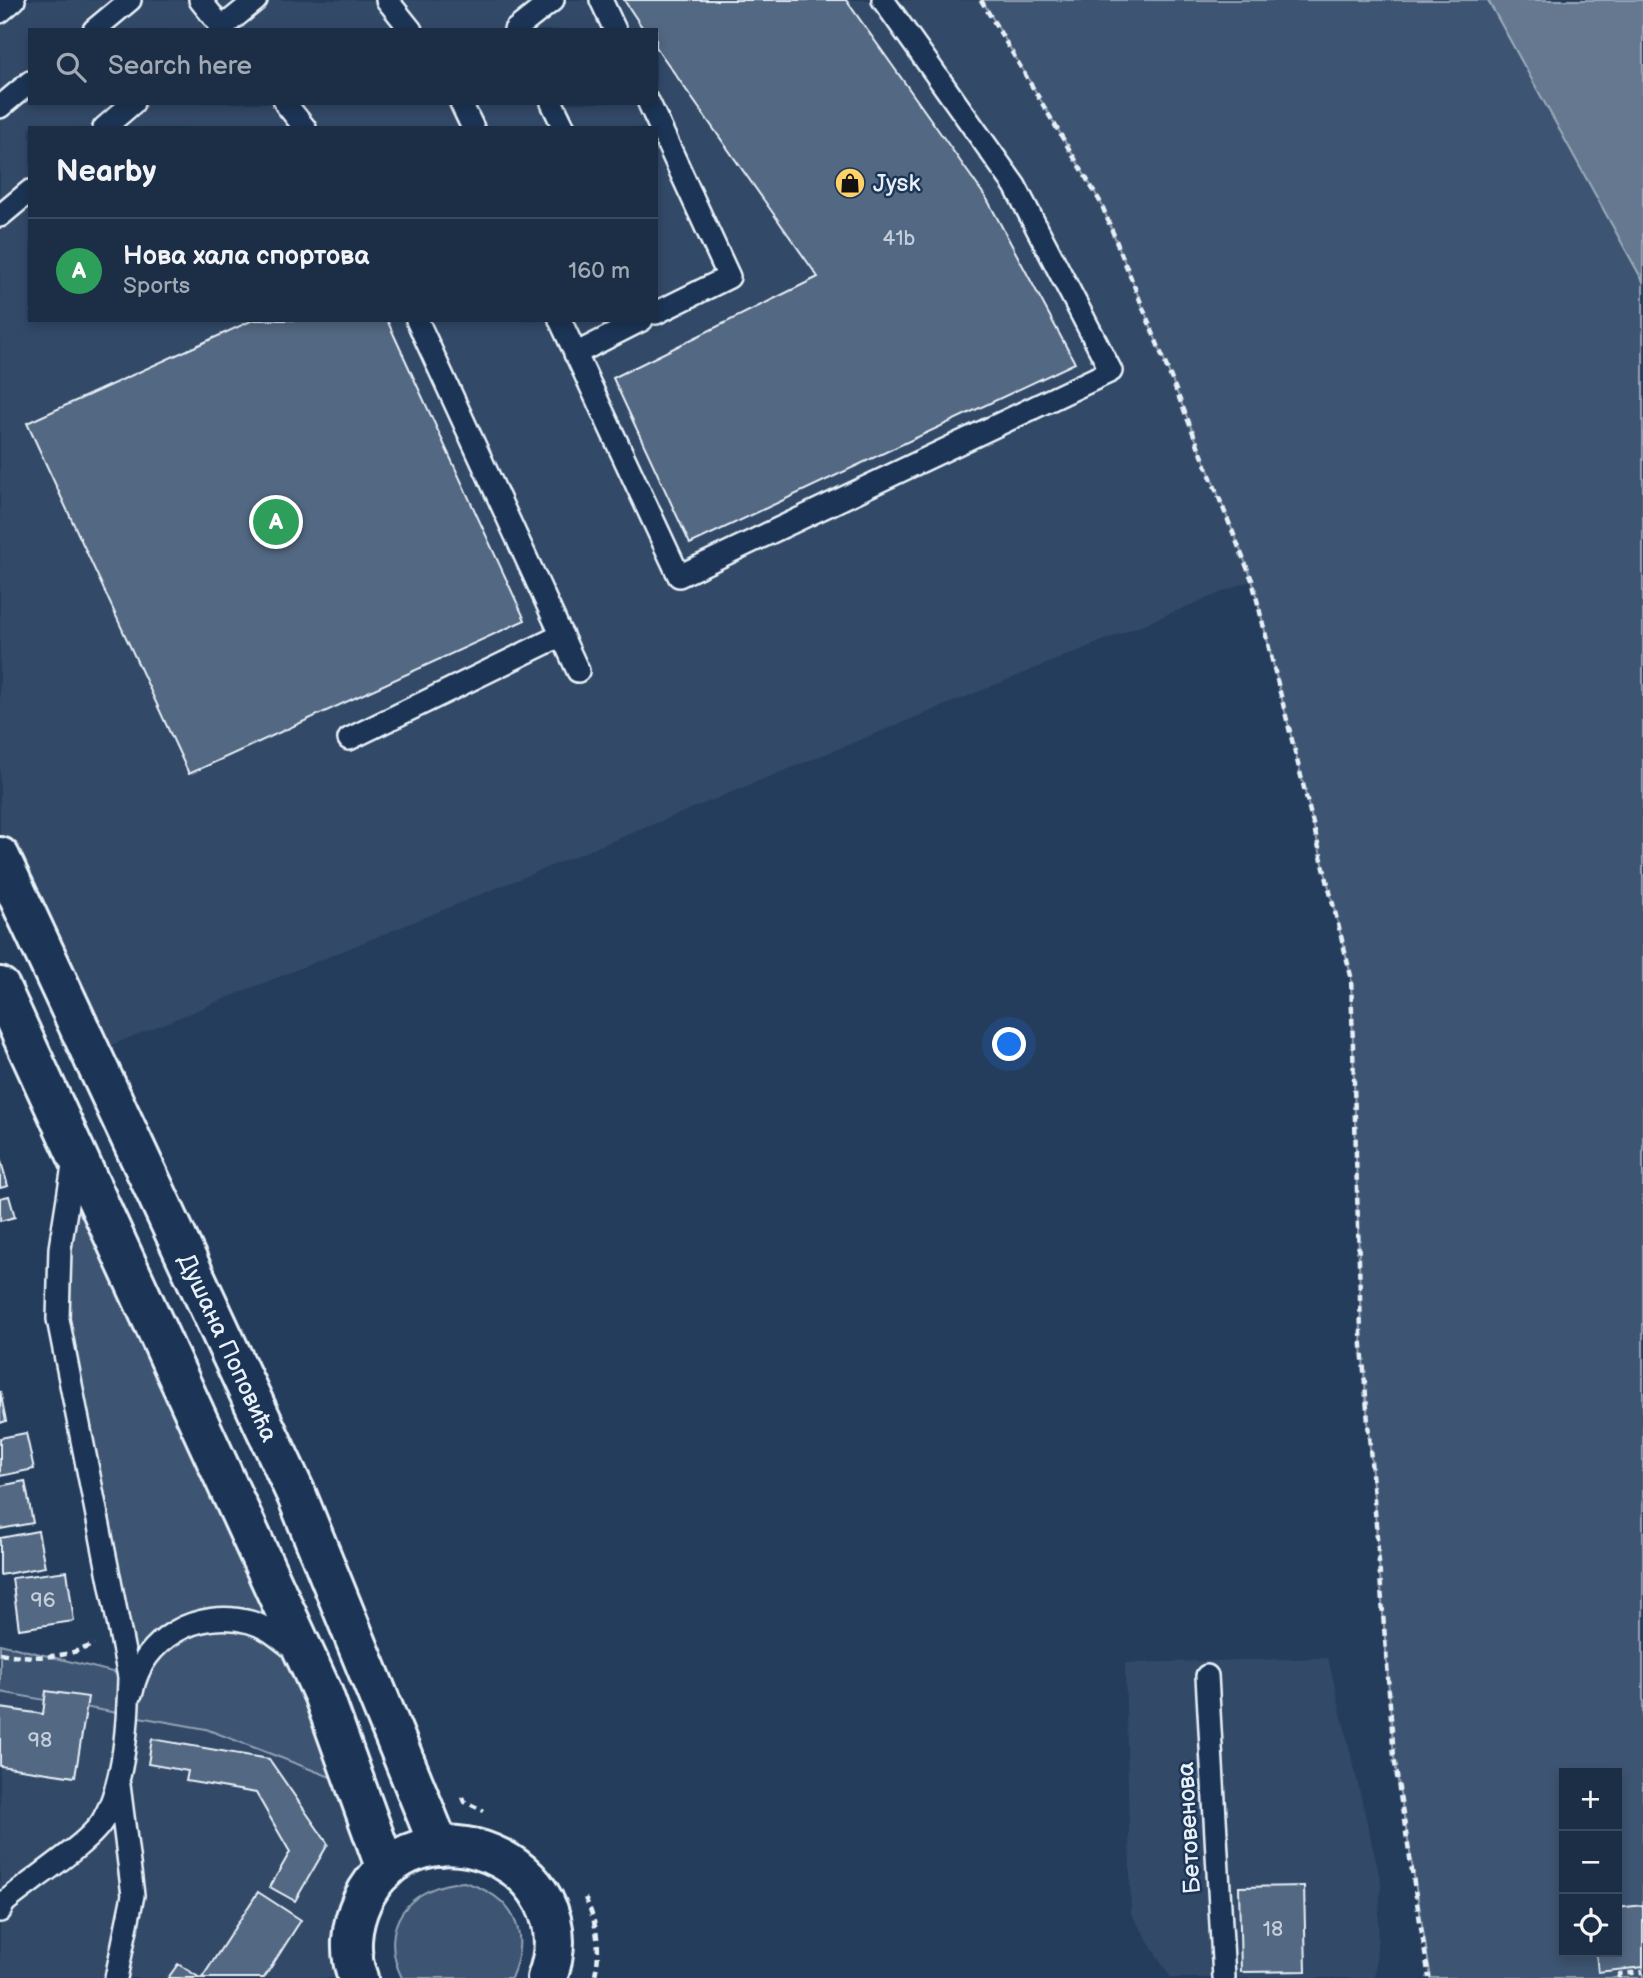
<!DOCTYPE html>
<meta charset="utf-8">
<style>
:root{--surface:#1c2e46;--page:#25364d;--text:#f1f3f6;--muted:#a0a8b3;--line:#3a4a5f;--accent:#1a73e8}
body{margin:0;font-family:"Balsamiq Sans",sans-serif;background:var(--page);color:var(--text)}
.controls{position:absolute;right:21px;bottom:21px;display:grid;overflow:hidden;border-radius:0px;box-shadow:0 4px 10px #0003}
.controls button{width:63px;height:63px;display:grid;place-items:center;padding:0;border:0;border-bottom:2px solid var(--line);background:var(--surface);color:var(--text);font:35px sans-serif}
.you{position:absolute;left:1010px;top:1045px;width:24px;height:24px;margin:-18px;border:5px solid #fff;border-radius:50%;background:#1a73e8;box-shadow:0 0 0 10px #1a73e833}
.badge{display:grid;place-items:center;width:46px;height:46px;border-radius:50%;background:var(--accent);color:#fff;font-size:23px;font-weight:700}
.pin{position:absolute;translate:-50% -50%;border:4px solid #fff;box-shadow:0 2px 7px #0006}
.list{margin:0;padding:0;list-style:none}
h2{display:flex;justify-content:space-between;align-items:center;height:91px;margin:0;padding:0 28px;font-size:30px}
h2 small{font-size:23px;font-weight:400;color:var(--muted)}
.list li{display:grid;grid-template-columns:46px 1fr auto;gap:21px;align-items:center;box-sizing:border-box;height:105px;padding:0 28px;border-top:2px solid var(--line)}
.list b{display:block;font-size:26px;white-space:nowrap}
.list p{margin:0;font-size:23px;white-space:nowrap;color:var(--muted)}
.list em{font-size:23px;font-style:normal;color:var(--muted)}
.icon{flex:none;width:38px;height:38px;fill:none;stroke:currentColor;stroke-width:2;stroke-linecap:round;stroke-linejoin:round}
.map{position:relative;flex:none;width:1643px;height:1978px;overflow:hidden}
.search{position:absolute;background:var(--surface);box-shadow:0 4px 10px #0003;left:28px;top:28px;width:630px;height:77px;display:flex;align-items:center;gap:18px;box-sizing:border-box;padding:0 24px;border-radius:0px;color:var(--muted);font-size:26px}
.panel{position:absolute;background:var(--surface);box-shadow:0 4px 10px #0003;left:28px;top:126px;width:630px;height:196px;border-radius:0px}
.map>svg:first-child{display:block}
</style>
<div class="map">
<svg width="1643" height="1978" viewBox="0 0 1643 1978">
<rect width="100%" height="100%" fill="#253d5d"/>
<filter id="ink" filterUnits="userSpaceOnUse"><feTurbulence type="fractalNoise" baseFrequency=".0143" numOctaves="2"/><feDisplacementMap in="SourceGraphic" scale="14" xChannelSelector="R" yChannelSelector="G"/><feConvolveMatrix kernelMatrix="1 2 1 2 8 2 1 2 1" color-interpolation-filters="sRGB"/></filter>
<g filter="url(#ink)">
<path fill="#334a68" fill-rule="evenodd" d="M0 0H981L1101 203 1252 580 92 1053 0 856ZM30 30H656V103H30ZM30 128H656V320H30Z
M1328 1658 1381 1882 1375 1978H1171L1131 1913 1125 1663Z
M0 1692 206 1729 359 1788 386 1869 351 1978H0Z"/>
<path fill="#3e5472" stroke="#93a2b5" stroke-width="2" fill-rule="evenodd" d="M982 0H1488L1643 281V1978H1431L1394 1757 1386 1652 1361 1333 1351 976 1252 579 1101 203ZM1564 1773H1617V1952H1564Z
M75 1151 359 1788 206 1729 0 1692V1644L128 1676 63 1358Z
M464 1882C512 1896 532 1930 511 1978H402C376 1925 410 1885 464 1882Z"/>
<path fill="#657890" stroke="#99a8ba" stroke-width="2" d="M1488 0H1643V281Z"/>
<path fill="#536782" stroke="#e8f1f8" stroke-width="2" d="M624 0H846L987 199 1075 363 690 544 613 378 818 277 656 47V30H644Z
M253 320H387L525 620 189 774 27 423Z
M0 1158 8 1186 0 1188Z
M9 1196 15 1217 0 1221V1198Z
M0 1391 6 1421 0 1423Z
M26 1433 34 1469 0 1476V1438Z
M25 1481 33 1523 0 1529V1486Z
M38 1531 45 1567 0 1575V1538Z
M67 1571 74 1621 19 1629 12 1578Z
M46 1691 88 1697 75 1777 0 1766V1708L43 1714Z
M152 1739 269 1759 328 1844 295 1901 270 1887 290 1852 256 1793 186 1781 188 1771 148 1764Z
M1304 1886 1306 1971 1241 1972 1239 1887Z
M258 1892 301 1920 264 1978H202Z
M1643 1905V1967L1598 1972 1596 1952H1617V1908Z
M178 1964 200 1978H168Z"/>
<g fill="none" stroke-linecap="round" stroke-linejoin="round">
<g stroke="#e8f1f8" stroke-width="26">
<path id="service" d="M200 0 224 30
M387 0 411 30
M601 0 615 30
M0 12 14 0
M94 30 130 0
M219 30 256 0
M515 30 553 0
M285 103 305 128
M461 103 473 128
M552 103 564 128
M649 103 729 277 656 313
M0 107 30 82
M104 128 133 103
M0 216 30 191
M417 320 578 671
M560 320 679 576 1111 371 1015 186 883 0
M575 354 642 320
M349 739 562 635
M1207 1676 1224 1978
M132 1692C142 1638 199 1608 250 1622 269 1627 282 1641 297 1651
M0 1911 4 1903C28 1882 89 1844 103 1820 125 1782 128 1719 129 1677L58 1319 60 1248 74 1160
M116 1978 133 1895 119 1785"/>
</g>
<g stroke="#e8f1f8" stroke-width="44">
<g id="secondary">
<path id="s1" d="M0 857 297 1496 439 1846"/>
<path d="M0 987 323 1694 386 1869"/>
<path d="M358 1978C348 1953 351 1925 362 1901 416 1790 590 1861 547 1978"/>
</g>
</g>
<path stroke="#e8f1f8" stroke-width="4.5" stroke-dasharray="7 5" stroke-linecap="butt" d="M981 0 1101 203 1252 580 1351 976 1361 1333 1386 1652 1394 1757 1429 1978
M0 1653C32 1659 64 1659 94 1644
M463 1797 465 1802 484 1811
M585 1898C597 1921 602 1953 594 1978
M1618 1978 1620 1974 1643 1972"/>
<use href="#service" stroke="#1d3557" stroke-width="21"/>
<use href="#secondary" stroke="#1d3557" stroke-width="38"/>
</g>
</g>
<defs>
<g id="shop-disc" transform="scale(1.575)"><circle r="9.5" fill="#ffd166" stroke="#1d3557"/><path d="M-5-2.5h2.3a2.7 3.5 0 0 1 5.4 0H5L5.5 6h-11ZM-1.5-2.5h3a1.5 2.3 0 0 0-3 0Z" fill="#111"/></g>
</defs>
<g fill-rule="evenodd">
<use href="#shop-disc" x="850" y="183"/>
</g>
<g text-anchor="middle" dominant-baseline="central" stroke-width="5" stroke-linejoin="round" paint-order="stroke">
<g font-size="21" fill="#c3ceda">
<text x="899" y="238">41b</text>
<text x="43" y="1600">96</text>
<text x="40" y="1740">98</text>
<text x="1273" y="1929">18</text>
</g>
<g font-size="24" fill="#e8f1f8" stroke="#1d3557" text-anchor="start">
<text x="873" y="183">Jysk</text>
</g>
<g font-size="24" fill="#e8f1f8" stroke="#1d3557">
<text stroke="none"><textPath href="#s1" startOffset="541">Душана Поповића</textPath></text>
<text transform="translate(1189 1828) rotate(-93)">Бетовенова</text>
</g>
</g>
</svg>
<div class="controls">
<button>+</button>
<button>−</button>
<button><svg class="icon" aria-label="locate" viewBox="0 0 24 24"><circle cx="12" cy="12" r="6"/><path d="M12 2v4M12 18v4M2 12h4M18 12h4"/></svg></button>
</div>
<div class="you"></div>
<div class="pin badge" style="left:276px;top:522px;background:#2e9e5b">A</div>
<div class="search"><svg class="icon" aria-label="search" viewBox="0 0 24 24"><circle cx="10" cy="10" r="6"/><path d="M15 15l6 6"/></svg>Search here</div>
<section class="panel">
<h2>Nearby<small></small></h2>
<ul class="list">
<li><span class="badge" style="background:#2e9e5b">A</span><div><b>Нова хала спортова</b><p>Sports</p></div><em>160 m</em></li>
</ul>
</section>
</div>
